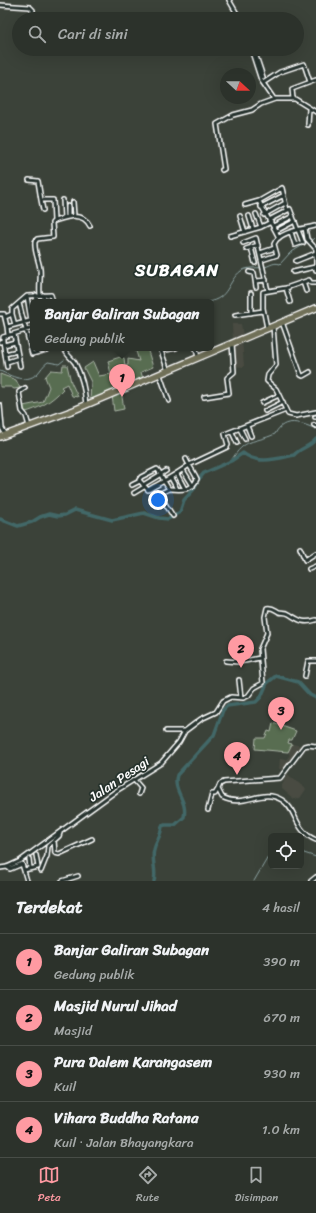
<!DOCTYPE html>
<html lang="id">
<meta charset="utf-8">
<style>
:root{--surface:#2c322b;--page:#343a33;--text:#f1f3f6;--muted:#a6aaa9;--line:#484d47;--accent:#ff9aa2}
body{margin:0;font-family:Sriracha,sans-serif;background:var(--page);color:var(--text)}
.controls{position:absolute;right:12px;bottom:12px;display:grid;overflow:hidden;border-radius:6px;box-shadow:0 4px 16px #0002}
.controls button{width:36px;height:36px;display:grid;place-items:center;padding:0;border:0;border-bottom:1px solid var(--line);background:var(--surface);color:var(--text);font:20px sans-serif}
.compass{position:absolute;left:220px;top:68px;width:36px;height:36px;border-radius:50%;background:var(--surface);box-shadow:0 4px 16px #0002;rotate:111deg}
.you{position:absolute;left:158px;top:500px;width:14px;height:14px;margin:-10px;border:3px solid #fff;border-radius:50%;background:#1a73e8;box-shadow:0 0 0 6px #1a73e833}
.badge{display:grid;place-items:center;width:26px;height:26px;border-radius:50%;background:var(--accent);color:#111;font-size:13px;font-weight:700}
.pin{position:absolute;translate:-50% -33px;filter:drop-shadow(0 1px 2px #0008)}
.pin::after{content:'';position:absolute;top:21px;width:14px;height:12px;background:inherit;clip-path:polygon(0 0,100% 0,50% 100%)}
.popup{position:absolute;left:30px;top:299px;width:184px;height:52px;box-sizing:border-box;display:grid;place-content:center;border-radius:6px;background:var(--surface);filter:drop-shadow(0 1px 3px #0005);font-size:13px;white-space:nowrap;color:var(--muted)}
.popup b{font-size:15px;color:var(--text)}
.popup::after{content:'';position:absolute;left:50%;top:100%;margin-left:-8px;border:8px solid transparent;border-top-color:var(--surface)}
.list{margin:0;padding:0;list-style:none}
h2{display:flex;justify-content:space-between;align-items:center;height:52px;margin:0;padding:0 16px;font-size:17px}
h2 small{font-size:13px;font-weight:400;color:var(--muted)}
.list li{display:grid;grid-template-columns:26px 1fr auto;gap:12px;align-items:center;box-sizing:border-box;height:56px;padding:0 16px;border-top:1px solid var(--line)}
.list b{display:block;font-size:15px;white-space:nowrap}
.list p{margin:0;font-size:13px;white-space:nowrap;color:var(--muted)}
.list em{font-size:13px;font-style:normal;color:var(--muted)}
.icon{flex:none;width:22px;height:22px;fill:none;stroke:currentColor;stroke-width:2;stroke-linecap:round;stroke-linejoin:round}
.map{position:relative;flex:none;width:316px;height:881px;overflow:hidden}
.search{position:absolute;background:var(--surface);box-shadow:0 4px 16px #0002;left:12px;right:12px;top:12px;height:44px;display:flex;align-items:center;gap:10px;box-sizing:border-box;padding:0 14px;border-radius:22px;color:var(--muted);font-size:15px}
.sheet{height:276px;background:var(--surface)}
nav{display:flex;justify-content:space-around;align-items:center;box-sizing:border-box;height:56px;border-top:1px solid var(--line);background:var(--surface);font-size:11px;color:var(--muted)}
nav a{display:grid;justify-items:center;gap:2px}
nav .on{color:var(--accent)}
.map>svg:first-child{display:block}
</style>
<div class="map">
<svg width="316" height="881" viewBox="0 0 316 881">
<rect width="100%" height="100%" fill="#3b4239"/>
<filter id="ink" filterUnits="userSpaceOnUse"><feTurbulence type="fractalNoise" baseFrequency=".025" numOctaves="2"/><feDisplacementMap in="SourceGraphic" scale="8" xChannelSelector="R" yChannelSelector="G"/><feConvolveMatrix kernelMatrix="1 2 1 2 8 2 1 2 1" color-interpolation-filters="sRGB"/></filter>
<g filter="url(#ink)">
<path fill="#4a4c42" d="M232 324H241L243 336 233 341Z
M242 339 244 367 233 366V343Z
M237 650 249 654V661L234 662Z
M292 744 303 746 285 769H279L280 759 286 760 290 755 288 752Z
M287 774 306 789 300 798 294 799 281 788Z"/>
<path fill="#586d51" stroke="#acb6a8" d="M135 348H147L153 367 141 372 143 379 90 401 91 382 84 368 93 362 99 376 111 374 108 361 120 357 124 358 125 366 128 365V359L139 361Z
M63 365H67L71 382 78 397 72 396 67 384 61 387 63 389C51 402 40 408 23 413V406L43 402 49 387 45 377 51 370 62 371Z
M0 374 16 380 20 388 14 389 11 387H0Z
M121 391 124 409 114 411 112 395Z
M273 723 296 731 292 740H289L288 743 292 744 288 752 255 749 256 738H265L268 731 271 732Z"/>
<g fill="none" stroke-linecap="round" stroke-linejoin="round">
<path stroke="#8ea4a4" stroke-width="1" d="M311 241 316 236
M207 302C230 299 227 281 241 271 249 266 257 269 265 267 271 265 274 262 280 264L290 253 308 242
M69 354 73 348
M0 371C12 376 25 384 37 374 41 370 43 365 48 362L59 364 64 360
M231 461C245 437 253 444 275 434 284 416 302 423 316 429
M301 852 316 857
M254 881 271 852"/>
<path stroke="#436867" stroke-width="3.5" d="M0 519 18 526 32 522 40 517 49 514 58 516 65 515 75 510 112 520 144 513 159 518 168 519 180 512 184 500 194 489 198 480 204 473 231 461 243 453C258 465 276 459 294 455 300 448 310 447 316 439
M154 881C157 870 151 860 154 850 156 841 161 836 162 826L165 825H175L184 817C188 800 172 791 177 775L214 735 223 710 227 706 256 702 261 697 267 683 276 676 298 682 310 695 316 698"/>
<g stroke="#fff" stroke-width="6">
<path id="minor" d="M229 0 240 19
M0 5 30 7 33 10 32 19
M251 49 261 80 274 99H295L316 112
M254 49 257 59
M255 60 257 59 263 77
M263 83 280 72 304 64 310 82
M293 99 292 89 316 80
M308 125 309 109
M222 170 224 169 217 124 233 115 252 110 261 104 275 99
M29 180 38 181 41 200H53L54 221C67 217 83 211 90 226
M41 200 43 210
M63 200 64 218
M259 201C265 214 273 225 279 238
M73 202 74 216
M245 205 259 201 282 188 287 210
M68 206V217
M261 207 284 195
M256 214 261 227
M264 215 285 203
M240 216 245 232
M249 216 253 229
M269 220 290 209 303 243
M273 226 293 216
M305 228 307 239 316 249V270
M276 231 295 221
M291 232 295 245 303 242
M230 236 261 227 271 222
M243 243 256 238 268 291
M251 247 255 263
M246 249 258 245
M260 253 275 248
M262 260 277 255 274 244C279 231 304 229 315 226
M296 261 316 253
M249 272 254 273 256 287
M293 272 315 267
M256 281 266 280
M303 282 306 291
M286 288 290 302
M251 293V313
M36 295 37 302
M40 295C39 286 41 276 40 269 39 260 34 252 35 242L37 239 53 237 52 223 54 221
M43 295 45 302
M27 296 31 320
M19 303 32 354 53 348
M0 314H4L7 327
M12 314 15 325
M235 315 263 311
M5 317 12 314V309L27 296 51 295 53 302
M282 322 301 375 303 376 310 372
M273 326 276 365 268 375 267 381 276 389 288 414 296 416 316 412
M267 328 263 308V292L286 288 309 280 311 283H316
M14 334 20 366
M8 335 7 327 33 320
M3 341 7 367
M0 342 3 341V337L33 328
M4 345 15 342
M64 348C66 355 71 357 75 363 82 376 85 391 86 405
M160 348 168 371
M196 348 198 358
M166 350 176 348
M5 354 17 351
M7 362 19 358
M160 375 169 401
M25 388 19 392 22 411 26 416 29 426
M204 397 229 393 227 378 234 372 232 343
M262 403 279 395
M0 405 2 428 6 435
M265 411 283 402
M315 417H316
M314 425 316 426
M247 426 251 436
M240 429 245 439
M232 432 237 443
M186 459C189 466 194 472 197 479 192 491 182 490 169 489 165 484 162 476 158 470L157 469 141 477 139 480 148 490C162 482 176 475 189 465L191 464 227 447 228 445 225 434 286 410
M183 470 193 486
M177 474 185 489
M171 478 177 489
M132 485 140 481
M143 485 166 471
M134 493 144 487
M159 494 173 516
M153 497 169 489
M300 548 305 560 316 553
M309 569 316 566
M226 661 239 662 260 658
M305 676 308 661H316
M239 680 241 698
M166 731H185
M316 746 308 745 304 746 280 778 224 782 220 784 218 789 222 797C245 809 261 787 282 800 297 809 294 831 316 840
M135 781 141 788 139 794
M208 810 212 794H215L218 789
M54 840 55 853 59 854 92 839
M29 859 30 868
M7 867 10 869 22 864 27 881
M0 868 7 867 20 861 116 791 161 763 179 742 185 731 201 719 216 712 223 701 231 697 243 698 248 696 254 688 263 683 260 649 267 633 265 617 267 608C273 607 275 610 279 612 283 613 286 612 289 614 299 620 303 624 316 620
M24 870 38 867 36 855
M41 871 47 856 48 846 59 836 60 833
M62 881 78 876
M311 881 316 877"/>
</g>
<g stroke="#fff" stroke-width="8">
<path id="highway" d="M0 437 74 410 316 308"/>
</g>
<use href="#minor" stroke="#26332d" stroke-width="3"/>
<use href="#highway" stroke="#706f59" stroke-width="5.5"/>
</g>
</g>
<g text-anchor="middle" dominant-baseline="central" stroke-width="3.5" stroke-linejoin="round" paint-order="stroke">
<g font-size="13" fill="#fff" stroke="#26332d">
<text transform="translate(119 779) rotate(-34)">Jalan Pesagi</text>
</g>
<g font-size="17" font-weight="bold" letter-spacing="1" fill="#fff" stroke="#26332d">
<text x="177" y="270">SUBAGAN</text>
</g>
</g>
</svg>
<div class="controls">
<button><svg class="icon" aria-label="locate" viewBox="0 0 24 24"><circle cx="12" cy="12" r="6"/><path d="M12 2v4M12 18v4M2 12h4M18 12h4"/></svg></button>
</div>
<svg class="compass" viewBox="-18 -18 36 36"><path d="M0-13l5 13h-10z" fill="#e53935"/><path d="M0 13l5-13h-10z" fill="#a6aaa9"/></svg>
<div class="you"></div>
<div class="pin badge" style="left:122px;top:397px">1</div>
<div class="popup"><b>Banjar Galiran Subagan</b>Gedung publik</div>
<div class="pin badge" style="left:241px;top:668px">2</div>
<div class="pin badge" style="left:281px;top:730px">3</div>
<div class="pin badge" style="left:237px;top:775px">4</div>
<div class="search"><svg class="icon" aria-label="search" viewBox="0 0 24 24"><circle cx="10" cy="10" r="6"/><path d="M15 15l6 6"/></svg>Cari di sini</div>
</div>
<section class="sheet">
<h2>Terdekat<small>4 hasil</small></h2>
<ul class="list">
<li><span class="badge">1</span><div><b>Banjar Galiran Subagan</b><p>Gedung publik</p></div><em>390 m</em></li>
<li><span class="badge">2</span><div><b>Masjid Nurul Jihad</b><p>Masjid</p></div><em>670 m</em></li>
<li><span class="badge">3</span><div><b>Pura Dalem Karangasem</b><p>Kuil</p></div><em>930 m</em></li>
<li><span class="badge">4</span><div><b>Vihara Buddha Ratana</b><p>Kuil · Jalan Bhayangkara</p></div><em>1.0 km</em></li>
</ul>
</section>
<nav>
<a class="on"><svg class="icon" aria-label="map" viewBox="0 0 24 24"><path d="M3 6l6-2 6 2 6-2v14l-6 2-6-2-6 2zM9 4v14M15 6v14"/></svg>Peta</a>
<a><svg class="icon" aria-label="directions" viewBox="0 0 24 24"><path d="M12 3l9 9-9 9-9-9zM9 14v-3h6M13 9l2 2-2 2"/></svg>Rute</a>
<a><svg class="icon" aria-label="saved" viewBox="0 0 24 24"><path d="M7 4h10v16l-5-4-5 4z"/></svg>Disimpan</a>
</nav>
